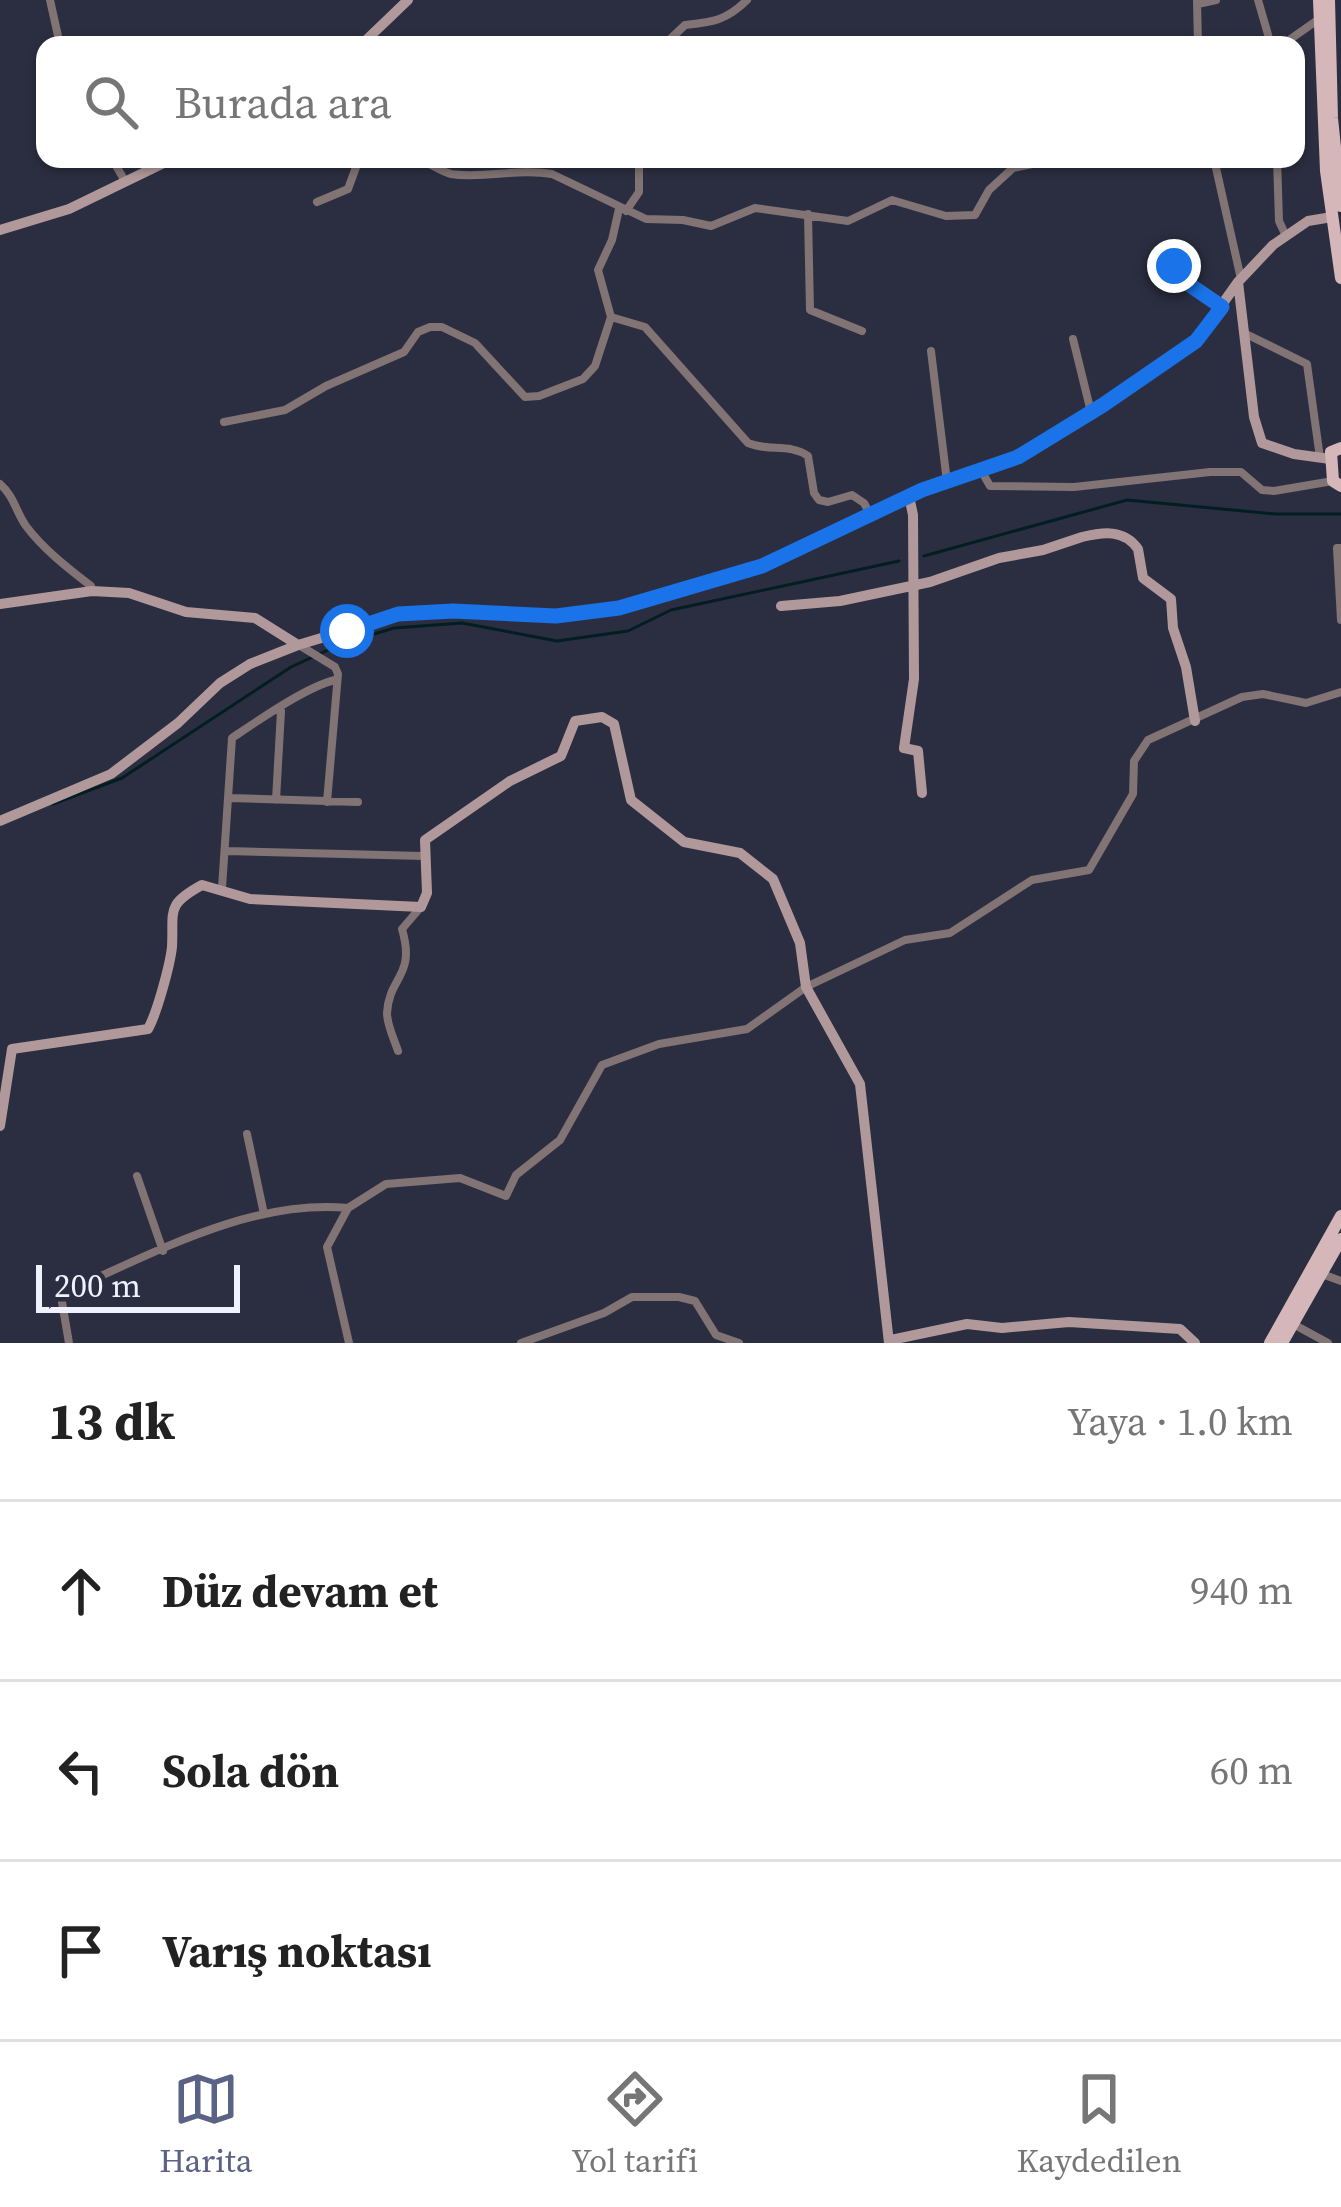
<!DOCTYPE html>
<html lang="tr">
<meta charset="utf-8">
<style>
:root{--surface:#fff;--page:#f6f6f6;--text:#222;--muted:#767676;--line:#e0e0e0;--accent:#5a6385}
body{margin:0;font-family:"Source Serif 4",serif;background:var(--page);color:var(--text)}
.scale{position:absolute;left:36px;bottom:30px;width:204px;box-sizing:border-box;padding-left:12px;border:6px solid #eff2fe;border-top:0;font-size:33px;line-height:42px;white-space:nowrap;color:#eff2fe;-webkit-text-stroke:9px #2b2e40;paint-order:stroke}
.stop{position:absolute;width:36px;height:36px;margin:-27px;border:9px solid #1a73e8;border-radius:50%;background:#fff}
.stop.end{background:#1a73e8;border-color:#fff;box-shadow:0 3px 12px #0008}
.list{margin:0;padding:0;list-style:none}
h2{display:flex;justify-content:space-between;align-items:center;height:156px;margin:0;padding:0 48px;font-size:51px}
h2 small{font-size:39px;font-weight:400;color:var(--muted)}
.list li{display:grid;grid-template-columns:78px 1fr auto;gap:36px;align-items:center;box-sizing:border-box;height:180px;padding:0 48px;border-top:3px solid var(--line)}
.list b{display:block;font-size:45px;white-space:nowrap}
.list em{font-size:39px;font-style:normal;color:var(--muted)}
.icon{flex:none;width:66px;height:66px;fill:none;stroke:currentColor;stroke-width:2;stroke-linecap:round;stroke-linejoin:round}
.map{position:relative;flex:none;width:1341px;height:1343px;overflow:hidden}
.search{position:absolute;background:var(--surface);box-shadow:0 3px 9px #0004;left:36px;right:36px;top:36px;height:132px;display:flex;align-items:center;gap:30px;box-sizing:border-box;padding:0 42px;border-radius:24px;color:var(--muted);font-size:45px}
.sheet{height:696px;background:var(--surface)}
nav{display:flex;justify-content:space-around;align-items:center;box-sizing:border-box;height:168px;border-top:3px solid var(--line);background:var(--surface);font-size:33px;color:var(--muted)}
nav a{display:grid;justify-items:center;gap:6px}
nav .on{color:var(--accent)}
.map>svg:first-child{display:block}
</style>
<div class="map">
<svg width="1341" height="1343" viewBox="0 0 1341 1343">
<rect width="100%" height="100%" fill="#2b2e40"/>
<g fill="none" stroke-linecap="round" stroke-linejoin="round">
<path stroke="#031e20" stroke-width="3" d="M924 556 1127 500 1275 514H1341
M53 804 122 778 291 667 341 644 394 628 462 623 557 641 628 631 671 610 899 561"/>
<path stroke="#827374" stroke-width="8" d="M50 0 60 45
M1197 0 1198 45
M1258 0 1271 45
M1198 4 1216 0
M664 45 685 25C712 22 726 21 747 0
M1282 45 1319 19
M112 159 125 181
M415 159C429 161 438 171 451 174 484 179 518 168 552 174L646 219 683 220 711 226 755 208 848 221 892 200 946 216 975 215 989 190 1013 168 1057 159
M1214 159 1241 279
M1277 159 1279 221 1286 236
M317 202 348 189 359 159
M626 211 639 192V159
M808 214 810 310 862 331
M1174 266 1184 281 1222 307
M611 317 645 327 748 443C769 452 789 443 808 456L814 493 819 500 828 502 852 495 864 503 870 514
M1244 333 1307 364 1320 458
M1073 339 1091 412
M931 351 947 482
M224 422 285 410 326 386 404 352 418 332 430 327H442L475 343 525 397 539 396 583 379 595 366 611 317 598 270 612 240 619 209
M982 472 990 486 1074 487 1210 472H1241L1262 490 1274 491 1333 481
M0 484C14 496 16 512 26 526 43 549 69 569 91 586L92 591
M1341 548H1337L1341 620
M299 645 335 667 338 674 327 802
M229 798 358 802
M276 800 281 711
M226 851 423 856
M222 888 232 738C259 720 306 687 335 680
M398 1051C394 1039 387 1025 387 1013 389 976 416 977 402 929L420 908
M247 1134 264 1214
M137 1176 163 1251
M1322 1274 1341 1281
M1293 1324 1328 1343
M69 1343 62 1302 65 1292C153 1254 249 1199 348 1208
M349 1343 327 1247 348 1208 386 1184 460 1178 506 1196 516 1175 560 1140 602 1065 659 1044 747 1029 806 987 905 940 950 933 1032 880 1089 870 1133 794 1134 761 1148 740 1242 697 1263 694 1306 703 1341 692
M521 1343 604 1313 632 1297H679L695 1301 716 1335 739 1343"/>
<path stroke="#b1999b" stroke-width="10" d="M361 45 408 0
M0 230 69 209 172 159
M1238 282 1254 417 1262 443 1294 454 1330 459
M909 496 913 515 914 679 904 748 918 751 922 793
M0 604 92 591 129 593 186 612 255 618 298 645
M781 606 840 601 930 582 999 558 1043 550 1082 537C1103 532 1124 529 1138 549L1143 578 1171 599 1173 628 1186 667 1195 721
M0 821 111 774 178 723 220 683 250 664 298 645 398 615 453 611 556 616 619 608 762 566 922 490 998 466 1103 405 1196 341 1238 282 1273 245 1308 221 1332 217
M0 1126 12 1049 148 1029C157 1013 170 965 172 947 174 911 165 905 202 885L250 899 421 907 427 893 425 840 510 781 561 756 575 721 602 717 614 724 631 800 684 842 740 853 773 879 800 943 806 987 860 1084 889 1343
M891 1340 967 1324 1002 1328 1069 1322 1180 1329 1195 1343"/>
<path stroke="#d5b7b9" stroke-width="12" d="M1319 0 1326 171 1341 278
M1329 0 1332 118 1341 206
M1341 448 1331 452 1333 481 1341 486
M1270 1343 1341 1216
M1282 1343 1341 1239"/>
</g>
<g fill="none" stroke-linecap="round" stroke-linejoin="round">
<path stroke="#1a73e8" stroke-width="15" d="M347 631 398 614 453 611 556 616 619 608 762 566 922 490 1018 457 1103 405 1196 341 1222 307 1184 281 1174 266"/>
</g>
</svg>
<div class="scale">200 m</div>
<div class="stop" style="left:347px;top:631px"></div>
<div class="stop end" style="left:1174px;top:266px"></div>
<div class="search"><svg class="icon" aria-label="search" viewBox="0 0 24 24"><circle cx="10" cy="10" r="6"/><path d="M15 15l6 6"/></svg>Burada ara</div>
</div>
<section class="sheet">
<h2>13 dk<small>Yaya · 1.0 km</small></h2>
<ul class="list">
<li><svg class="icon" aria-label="ahead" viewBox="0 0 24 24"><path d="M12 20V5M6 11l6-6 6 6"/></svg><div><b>Düz devam et</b></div><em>940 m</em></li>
<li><svg class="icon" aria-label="left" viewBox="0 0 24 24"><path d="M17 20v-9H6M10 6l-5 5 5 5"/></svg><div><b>Sola dön</b></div><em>60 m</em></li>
<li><svg class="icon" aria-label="arrive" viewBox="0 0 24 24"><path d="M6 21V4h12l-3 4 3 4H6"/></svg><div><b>Varış noktası</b></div></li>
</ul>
</section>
<nav>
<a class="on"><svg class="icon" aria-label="map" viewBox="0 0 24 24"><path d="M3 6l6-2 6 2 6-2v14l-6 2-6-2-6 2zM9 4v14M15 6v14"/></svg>Harita</a>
<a><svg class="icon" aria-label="directions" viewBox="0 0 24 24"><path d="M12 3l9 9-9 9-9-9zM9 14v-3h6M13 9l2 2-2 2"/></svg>Yol tarifi</a>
<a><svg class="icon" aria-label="saved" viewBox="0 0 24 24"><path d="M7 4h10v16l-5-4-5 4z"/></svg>Kaydedilen</a>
</nav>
